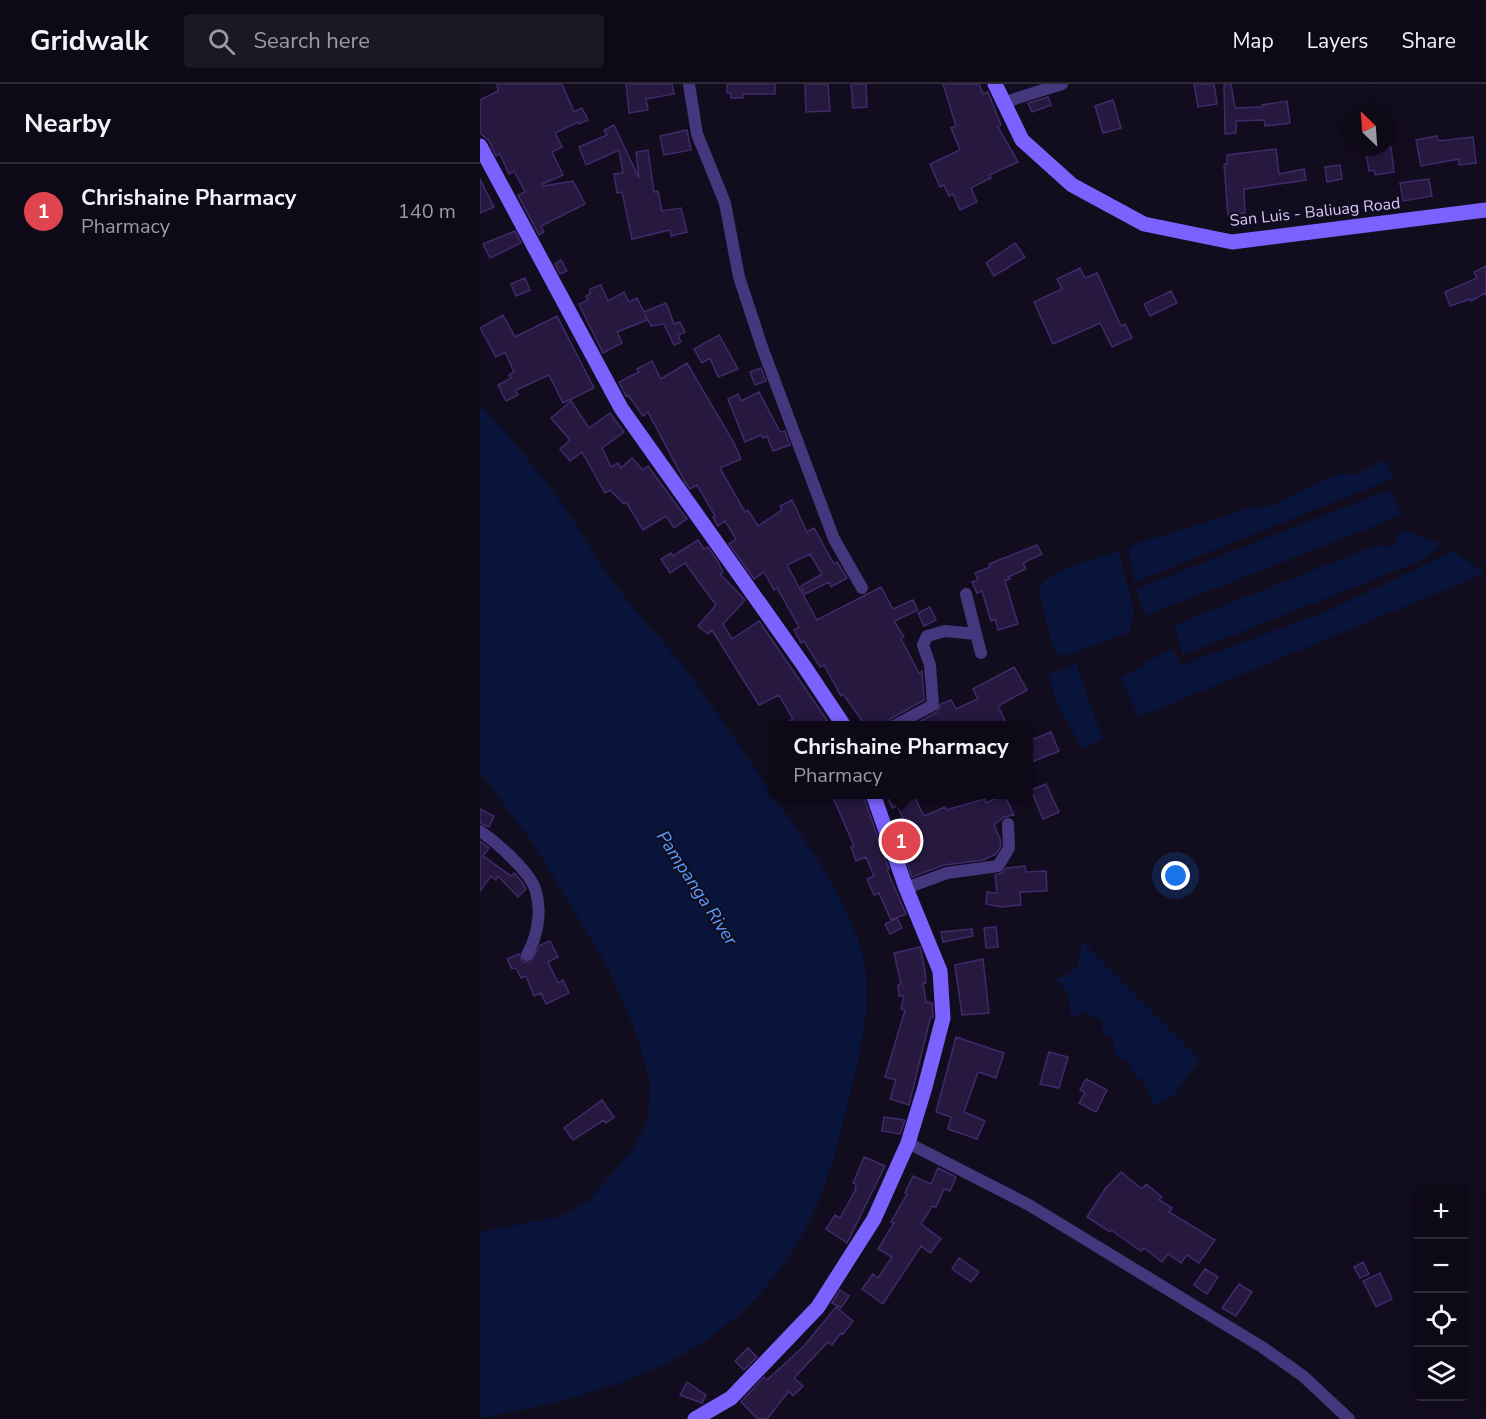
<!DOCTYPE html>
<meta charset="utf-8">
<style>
:root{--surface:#0e0917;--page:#1c1724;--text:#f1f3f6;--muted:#9b9aa1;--line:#2e2a36;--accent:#8c9099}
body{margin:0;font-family:"Nunito Sans",sans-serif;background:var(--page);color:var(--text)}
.controls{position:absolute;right:18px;bottom:18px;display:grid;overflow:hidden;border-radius:6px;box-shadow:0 6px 24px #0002}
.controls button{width:54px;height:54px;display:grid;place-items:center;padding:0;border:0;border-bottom:2px solid var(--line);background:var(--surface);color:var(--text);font:30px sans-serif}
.compass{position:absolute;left:862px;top:18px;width:54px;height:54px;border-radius:50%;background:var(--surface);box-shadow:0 6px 24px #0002;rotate:335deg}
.you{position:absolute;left:696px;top:792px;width:21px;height:21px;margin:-15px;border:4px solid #fff;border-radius:50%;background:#1a73e8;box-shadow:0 0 0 9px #1a73e833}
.badge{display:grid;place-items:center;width:39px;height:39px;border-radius:50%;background:var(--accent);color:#fff;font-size:20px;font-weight:700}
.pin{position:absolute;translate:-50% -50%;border:3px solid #fff;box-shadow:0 2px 6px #0006}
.popup{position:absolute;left:289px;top:637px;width:264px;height:78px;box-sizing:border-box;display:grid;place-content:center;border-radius:6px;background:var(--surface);filter:drop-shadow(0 2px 4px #0005);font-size:20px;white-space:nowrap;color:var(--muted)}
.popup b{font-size:22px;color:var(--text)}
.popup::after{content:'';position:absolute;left:50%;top:100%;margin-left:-12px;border:12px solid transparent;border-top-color:var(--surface)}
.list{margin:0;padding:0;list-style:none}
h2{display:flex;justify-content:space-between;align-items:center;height:78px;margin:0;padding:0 24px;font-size:26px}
h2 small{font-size:20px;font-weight:400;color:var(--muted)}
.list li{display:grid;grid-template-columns:39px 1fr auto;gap:18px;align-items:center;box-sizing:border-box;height:96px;padding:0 24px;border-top:2px solid var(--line)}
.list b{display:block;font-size:22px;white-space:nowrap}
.list p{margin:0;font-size:20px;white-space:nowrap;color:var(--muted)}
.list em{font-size:20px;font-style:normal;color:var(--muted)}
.icon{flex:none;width:33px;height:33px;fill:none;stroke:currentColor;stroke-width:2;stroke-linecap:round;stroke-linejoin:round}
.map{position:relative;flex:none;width:1006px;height:1335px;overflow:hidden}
header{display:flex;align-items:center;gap:36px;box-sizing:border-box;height:84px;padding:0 30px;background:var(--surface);border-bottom:2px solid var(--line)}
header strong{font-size:28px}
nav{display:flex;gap:33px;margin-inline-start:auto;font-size:21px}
.search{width:420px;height:54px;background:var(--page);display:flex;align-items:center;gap:15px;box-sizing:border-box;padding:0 21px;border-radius:6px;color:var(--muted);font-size:22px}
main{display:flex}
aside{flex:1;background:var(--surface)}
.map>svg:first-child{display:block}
</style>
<header>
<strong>Gridwalk</strong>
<div class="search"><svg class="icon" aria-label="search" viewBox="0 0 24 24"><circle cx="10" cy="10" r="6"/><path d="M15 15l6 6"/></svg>Search here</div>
<nav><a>Map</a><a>Layers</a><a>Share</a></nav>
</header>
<main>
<aside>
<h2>Nearby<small></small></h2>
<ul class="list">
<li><span class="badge" style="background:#e0444e">1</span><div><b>Chrishaine Pharmacy</b><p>Pharmacy</p></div><em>140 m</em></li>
</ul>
</aside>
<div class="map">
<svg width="1006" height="1335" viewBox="0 0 1006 1335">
<rect width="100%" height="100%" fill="#120c1f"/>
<path fill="#09143b" d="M0 320C27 351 55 381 78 414 99 443 116 476 138 504 157 530 179 552 199 577 236 625 269 677 304 727 333 768 365 813 380 862 396 910 380 968 369 1016 359 1056 348 1101 329 1138 259 1273 139 1308 0 1334V1148L79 1133 109 1117 155 1062 168 1035 170 996 155 946 128 884 54 761 0 688Z
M905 376 914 394 655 498 648 466 655 460 764 426 792 421 832 401 864 389 873 392Z
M909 406 922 431 665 532 656 505Z
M925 446C936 451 946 456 958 457L959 464 940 477 703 571 694 541 897 461 910 463 916 461 918 449Z
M639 467 654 528 649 548 583 573 574 567 559 508C565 484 617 475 639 467Z
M973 467 1005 489 659 633 640 594 692 564 702 581 848 527Z
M596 580 623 655 603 665 579 624 568 591Z
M602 857 720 976 694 1011 675 1022 663 997 653 990 648 977 636 973 632 953 623 950 622 936 600 927 595 934 590 929C591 912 587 903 572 894L585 893 598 883Z"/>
<path fill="#26183f" stroke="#402a6b" stroke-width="1.5" d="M17 0H82L94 28 102 24 108 36 99 40 98 38 75 49 82 63 72 68 83 91 62 100 63 102 93 97 105 120 61 142 64 148 59 151 38 111 45 108 34 87 29 90 20 70 16 72 9 57 0 49V16L18 7Z
M146 0H192L194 10 166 15 168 26 149 29Z
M247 0H295V10H263V14H251V9H247Z
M325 0H348L350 27 326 28Z
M371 0H386L387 23 373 24Z
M463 0H499L503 10 508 8 521 41 518 43 538 78 509 91 511 94 491 104 497 118 480 126 473 110 469 112 464 101 460 103 450 80 480 66 471 44 476 42Z
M714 0H734L737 20 718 23Z
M744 0H751L755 24 782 23V21L807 17 810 39 785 42 784 36 756 37V49L745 50Z
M568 13 571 21 552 28 548 19Z
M633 16 641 44 623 49 615 22Z
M134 41 159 94 156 68 168 66 174 108 178 107 182 127 201 124 207 148 191 152 190 146 152 155 142 108 137 109 134 90 143 89 139 66 106 81 99 63 127 51 124 46Z
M207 46 211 66 184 71 180 52Z
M957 52 958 57 993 53 996 79 979 81V75L941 82 936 56Z
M885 63H911L914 88 895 91 894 86 889 87Z
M796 65 799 90 824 85 826 96 764 105 765 129 748 131 744 80H747V71Z
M860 81 862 95 847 98 845 83Z
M0 95 14 123 0 129Z
M949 95 952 112 923 117 920 99Z
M35 147 41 159 10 174 3 160Z
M535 159 545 173 514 192 506 179Z
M81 176 87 187 80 190 75 180Z
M1006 182V212L1005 209 991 217 990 215 970 222 965 208 997 194 994 188Z
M600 184 605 194 617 189 641 242 645 240 652 254 632 263 620 239 573 260 554 218 582 205 577 195Z
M45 194 50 206 36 212 31 200Z
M121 201 128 217 144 208 149 218 157 214 164 228 186 219 194 240 200 238 205 248 198 251 201 258 194 261 184 240 171 242 165 230 167 236 137 248 142 259 123 269 99 220 108 216 106 212 110 210V205Z
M691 207 697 219 670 232 664 220Z
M23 231 35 253 77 232 114 304 83 319 69 291 36 306 38 311 26 317 18 301 31 294 29 291 34 288 25 268 16 273 0 244Z
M239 251 258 285 238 293 230 274 222 279 214 265Z
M172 277 181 295 207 279 254 359 261 375 240 384 265 428 268 426 278 442 302 426 300 422 312 416 327 448 334 444 354 480 357 478 367 494 351 503 349 498 325 510 321 502 342 490 330 470 307 481 337 536 401 503 413 525 433 516 438 526 414 537 424 553 421 555 439 589 442 587 444 616 410 635 406 642H386L363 610 361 612 344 581 340 583 324 557 321 559 314 546 319 543 297 504 294 506 284 488 274 495 249 460 256 455 245 437 238 442 233 433 235 432 217 401 210 405 205 398 168 328 163 332 148 311 146 312 139 298 159 288 157 285Z
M281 284 286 297 275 301 270 288Z
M279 308 300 348 305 347 310 361 293 367 287 352 283 354 281 351 265 358 248 315 258 310 261 317Z
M91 317 109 344 130 329 144 348 122 364 131 383 138 379 141 384 152 374 163 386 168 382 207 435 194 444 186 432 163 446 146 418 144 420 130 406 125 409 102 368 90 377 80 365 90 356 71 334Z
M218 456 224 465 228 463 237 476 243 488 240 490 265 516 243 540 252 555 279 537 351 642H302L313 635 299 611 279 621 232 546 228 550 218 542 236 521 205 479 190 489 181 475 191 469 193 472Z
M557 461 562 470 543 479 546 485 528 493 530 495 525 497 538 540 518 546 515 535 511 537 502 507 497 509 492 498 498 496 495 489 510 483 509 480Z
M450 523 456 536 444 542 438 529Z
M534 583 547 606 518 622 525 637 514 642H432L457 628 461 620 471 616 476 625 498 615 493 605Z
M571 648 579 667 549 679V657Z
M566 700 579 728 563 735 551 706Z
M352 711H383L409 785 407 786 426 830 411 836 399 809 394 811 387 795 394 792 386 773 376 777 371 763 374 762Z
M407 711H444L435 714 444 732 465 723 466 726 505 715 506 719 524 711 534 731 524 733 514 741 520 755 521 762 516 770 504 776 464 781 432 793 418 753 430 748 417 722 412 724Z
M0 725 14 732 9 743 0 739Z
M0 757 9 764 3 772 31 792 34 789 41 797 46 805 38 813 18 792 16 796 11 792 0 807Z
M545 782 546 788 566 787 567 807 540 808 541 821 521 823 506 820 507 808 517 809 515 791 522 789 526 784Z
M417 834 422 844 410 850 405 840Z
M516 843 518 863 506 864 504 844Z
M492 845 493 852 463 858 461 848Z
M70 857 78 873 68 878 78 899 83 896 89 909 66 920 61 909 54 912 46 892 41 894 36 884 32 885 27 875 39 870 43 878H51L60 861Z
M440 863 445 887 446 899H443L446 918 452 919 453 933 450 935 429 1021 410 1015 416 996 405 993 425 926 421 925 424 912H419L418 901 421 900 414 869Z
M503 875 509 929 482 931 475 881Z
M476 953 524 969 516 994 498 988 484 1028 505 1037 497 1055 468 1045 471 1033 456 1028Z
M569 968 588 973 579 1004 560 1000Z
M606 995 627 1006 616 1028 599 1019 605 1009 600 1006Z
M122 1016 134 1033 126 1039 124 1036 93 1056 84 1044Z
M404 1033 425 1036 420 1050 402 1047Z
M384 1073 405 1082 367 1159 346 1145 355 1131 360 1134 375 1107 376 1100 373 1099Z
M458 1084 476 1093 470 1107 464 1105 456 1123 452 1122 441 1140 461 1155 450 1169 441 1162 403 1220 382 1205 393 1190 398 1194 412 1173 398 1165 414 1139 411 1138 427 1110 425 1109 433 1092 451 1100Z
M641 1088 662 1105 666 1100 682 1113 679 1116 692 1124 689 1128 735 1156 719 1179 707 1171 701 1179 688 1170 682 1178 664 1164 661 1167 631 1146 630 1148 607 1133 625 1105Z
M479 1174 499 1188 491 1198 472 1185Z
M883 1178 889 1190 880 1194 874 1183Z
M725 1185 738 1193 727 1210 714 1201Z
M900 1189 912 1215 896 1223 883 1197Z
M759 1200 772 1208 756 1232 742 1224Z
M360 1206 369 1212 361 1224 352 1219Z
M356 1223 373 1237 363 1250 361 1249 352 1261 348 1258 314 1294 323 1302 313 1312 309 1307 287 1335H278L261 1318 284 1293 287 1296 324 1262Z
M268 1264 277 1273 264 1286 255 1277Z
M207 1298 226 1311 222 1319 200 1311Z"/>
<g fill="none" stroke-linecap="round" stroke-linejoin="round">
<path stroke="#44377d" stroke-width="12" d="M209 0 217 50 245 119 259 193 282 263 354 455 382 504
M522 19 582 0
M496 550 501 569
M414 642 453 621 450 581 443 561 447 552 465 547 496 550 486 510
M0 747C16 758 52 789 56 808 62 829 57 853 47 871
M426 804 467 789 518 782 529 764 528 740
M428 1059 549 1121 782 1263 823 1292 869 1335"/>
<path stroke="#7b62fe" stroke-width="15" d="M515 0 542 56 592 101 664 140 752 158 1006 126
M0 62 141 324 324 582 364 642
M215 1335 251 1314 338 1223 394 1135 428 1059 445 1003 463 934 460 887 426 804 393 710"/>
</g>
<g text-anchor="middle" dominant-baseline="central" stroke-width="4.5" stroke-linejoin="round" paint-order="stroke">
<g font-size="16" fill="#d7caff" stroke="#120c1f">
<text transform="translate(835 128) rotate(-6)">San Luis - Baliuag Road</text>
</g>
<g font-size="18" font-style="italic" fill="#599bfe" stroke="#120c1f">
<text transform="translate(217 804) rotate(57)">Pampanga River</text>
</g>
</g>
</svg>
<div class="controls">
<button>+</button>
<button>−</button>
<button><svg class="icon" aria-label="locate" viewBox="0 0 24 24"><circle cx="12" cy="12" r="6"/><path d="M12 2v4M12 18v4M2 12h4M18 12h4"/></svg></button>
<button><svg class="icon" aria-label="layers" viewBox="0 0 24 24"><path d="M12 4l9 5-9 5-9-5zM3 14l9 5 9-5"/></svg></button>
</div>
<svg class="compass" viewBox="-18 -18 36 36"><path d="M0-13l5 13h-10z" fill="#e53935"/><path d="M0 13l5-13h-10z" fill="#9b9aa1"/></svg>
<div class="you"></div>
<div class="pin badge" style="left:421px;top:757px;background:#e0444e">1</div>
<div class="popup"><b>Chrishaine Pharmacy</b>Pharmacy</div>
</div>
</main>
